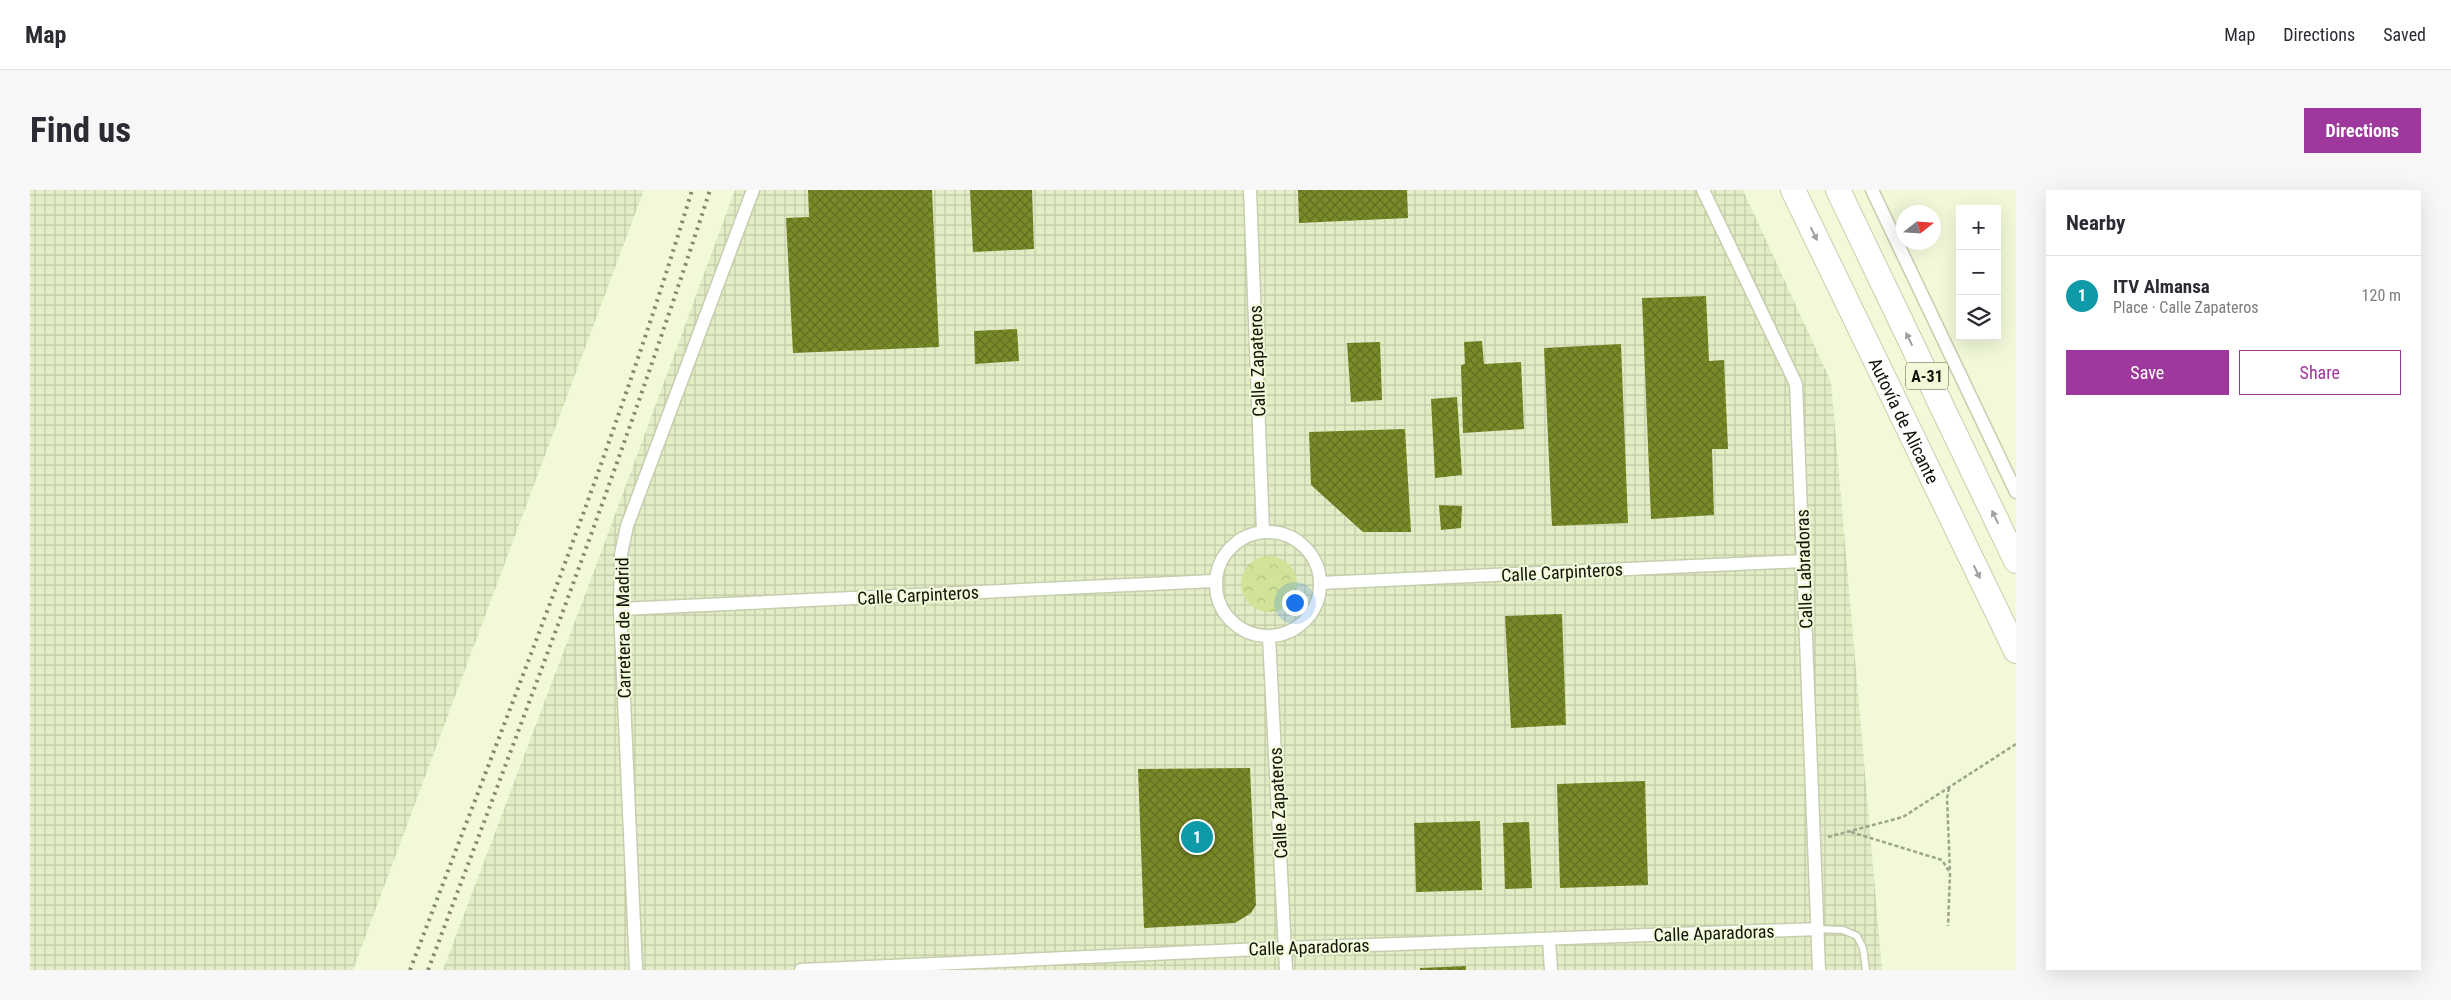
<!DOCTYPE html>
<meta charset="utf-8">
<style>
:root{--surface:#fff;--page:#f7f7f7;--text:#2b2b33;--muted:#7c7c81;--line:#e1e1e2;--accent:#9f389c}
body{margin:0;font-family:"Roboto Condensed",sans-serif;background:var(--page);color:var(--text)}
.controls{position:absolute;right:15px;top:15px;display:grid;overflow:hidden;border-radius:0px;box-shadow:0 5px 20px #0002}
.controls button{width:45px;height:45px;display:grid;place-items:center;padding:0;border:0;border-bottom:1px solid var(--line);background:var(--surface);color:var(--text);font:25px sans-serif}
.compass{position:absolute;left:1866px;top:15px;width:45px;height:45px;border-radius:50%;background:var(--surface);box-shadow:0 5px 20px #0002;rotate:73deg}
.you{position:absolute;left:1264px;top:412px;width:18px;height:18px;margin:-12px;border:4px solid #fff;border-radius:50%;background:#1a73e8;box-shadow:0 0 0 8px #1a73e833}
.badge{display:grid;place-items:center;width:32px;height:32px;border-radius:50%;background:var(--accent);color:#fff;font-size:16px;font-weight:700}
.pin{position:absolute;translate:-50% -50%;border:2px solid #fff;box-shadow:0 1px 5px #0006}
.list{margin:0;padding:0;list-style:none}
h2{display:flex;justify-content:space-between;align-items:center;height:65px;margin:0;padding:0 20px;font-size:21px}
h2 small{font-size:16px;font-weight:400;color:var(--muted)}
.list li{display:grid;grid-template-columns:32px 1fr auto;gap:15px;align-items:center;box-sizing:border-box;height:80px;padding:0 20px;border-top:1px solid var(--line)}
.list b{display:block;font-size:19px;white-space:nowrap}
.list p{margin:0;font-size:16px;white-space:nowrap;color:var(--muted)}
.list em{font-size:16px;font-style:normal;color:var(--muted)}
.actions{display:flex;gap:10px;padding:15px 20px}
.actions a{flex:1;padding:11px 0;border:1px solid var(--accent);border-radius:0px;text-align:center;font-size:18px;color:var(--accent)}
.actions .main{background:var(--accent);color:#fff}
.icon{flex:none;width:28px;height:28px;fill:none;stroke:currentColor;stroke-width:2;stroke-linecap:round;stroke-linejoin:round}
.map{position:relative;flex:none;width:1986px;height:780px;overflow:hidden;border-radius:0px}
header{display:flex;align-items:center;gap:30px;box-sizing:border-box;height:70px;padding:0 25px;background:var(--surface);border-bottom:1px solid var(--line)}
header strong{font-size:24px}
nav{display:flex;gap:28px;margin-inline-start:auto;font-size:18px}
.intro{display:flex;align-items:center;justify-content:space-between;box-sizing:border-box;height:120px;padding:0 30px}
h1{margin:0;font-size:35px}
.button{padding:12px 22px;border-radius:0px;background:var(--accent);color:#fff;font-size:18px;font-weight:700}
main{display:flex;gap:30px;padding:0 30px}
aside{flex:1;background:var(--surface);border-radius:0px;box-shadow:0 5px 20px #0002}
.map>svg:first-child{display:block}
</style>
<header>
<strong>Map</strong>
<nav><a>Map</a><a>Directions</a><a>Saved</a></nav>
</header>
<div class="intro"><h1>Find us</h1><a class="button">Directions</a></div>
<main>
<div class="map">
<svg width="1986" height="780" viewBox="0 0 1986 780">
<defs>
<pattern id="industrial-grid" width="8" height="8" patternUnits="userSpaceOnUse" patternTransform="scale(1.25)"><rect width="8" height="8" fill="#e3edc5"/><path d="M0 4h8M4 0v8" fill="none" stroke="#c2caa8"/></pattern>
<pattern id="park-crowns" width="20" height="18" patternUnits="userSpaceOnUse" patternTransform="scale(1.25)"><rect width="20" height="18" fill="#d1e397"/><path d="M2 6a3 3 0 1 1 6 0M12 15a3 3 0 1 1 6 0" fill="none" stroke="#b2c281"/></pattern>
<pattern id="building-cross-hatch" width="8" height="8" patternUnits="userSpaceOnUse" patternTransform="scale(1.25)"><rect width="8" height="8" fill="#798a28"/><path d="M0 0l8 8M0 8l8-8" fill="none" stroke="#627020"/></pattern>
</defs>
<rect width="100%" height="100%" fill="#f1f9d9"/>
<path fill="url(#industrial-grid)" d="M0 0H614L323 780H0Z
M705 0H1713L1801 192 1852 780H413L572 360Z"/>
<path fill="url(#park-crowns)" d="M1211 394a28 28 0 1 1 56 0a28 28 0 1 1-56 0Z"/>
<path fill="url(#building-cross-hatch)" d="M778 0H902L909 157 763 163 756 28 779 27Z
M940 0H1002L1004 59 943 62Z
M1268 0H1377L1378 28 1269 33Z
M1676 106 1679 171 1694 170 1698 259H1682L1684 325 1621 329 1612 108Z
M987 139 989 171 945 174 944 141Z
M1452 151 1454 174 1491 172 1494 239 1433 243 1431 175 1435 174 1434 152Z
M1350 152 1352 210 1321 212 1317 153Z
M1591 154 1598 333 1522 336 1514 158Z
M1427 207 1432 285 1405 288 1401 209Z
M1375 239 1381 342H1333L1281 295 1279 242Z
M1409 315 1432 316 1431 338 1411 340Z
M1532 424 1536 535 1481 538 1475 426Z
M1220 578 1226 715 1221 723 1205 733 1114 738 1108 579Z
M1615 591 1618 695 1530 698 1527 594Z
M1450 631 1452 700 1386 702 1384 633Z
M1499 632 1502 698 1475 699 1473 633Z
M1436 776V780H1390V778Z"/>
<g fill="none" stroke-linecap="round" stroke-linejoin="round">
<g stroke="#c6ceae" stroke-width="9">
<path id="lane" d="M1788 739 1813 740 1827 746 1833 758 1836 780"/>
</g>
<g stroke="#c6ceae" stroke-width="15">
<path id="street" d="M1220 0 1233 341
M1673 0 1766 194 1789 780
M1842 0 1986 302
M1186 394a52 52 0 1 1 104 0a52 52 0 1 1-104 0Z
M1290 393 1773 371
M590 419 1185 391
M1239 447 1256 780
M1519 750 1521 780
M606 780 590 419 591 364 597 336 723 0
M771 780 1255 758 1788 739"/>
</g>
<g stroke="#c6ceae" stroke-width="26">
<g id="highway">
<path id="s1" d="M1763 0 1986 461"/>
<path d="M1808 0 1986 371"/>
</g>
</g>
<path stroke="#9da48b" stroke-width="2.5" stroke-dasharray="4 2.5" stroke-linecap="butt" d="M1919 598 1917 608 1920 682
M1821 642 1912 670 1920 683 1918 736
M1798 647 1873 627 1986 554"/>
<use href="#lane" stroke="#fff" stroke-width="6"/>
<use href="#street" stroke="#fff" stroke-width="12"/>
<use href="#highway" stroke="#fff" stroke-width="24"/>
<path stroke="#838872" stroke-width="4" stroke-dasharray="2.5 5" stroke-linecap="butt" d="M380 780C478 522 582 265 662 0
M398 780C496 521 595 263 680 0"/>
</g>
<defs><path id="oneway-solid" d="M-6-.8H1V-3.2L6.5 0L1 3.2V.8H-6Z" transform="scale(1.25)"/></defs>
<g fill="#9fa19c">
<use href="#oneway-solid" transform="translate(1784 44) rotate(64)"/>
<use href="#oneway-solid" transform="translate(1879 149) rotate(-116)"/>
<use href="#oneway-solid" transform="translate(1965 327) rotate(-116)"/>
<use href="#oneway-solid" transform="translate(1947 382) rotate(64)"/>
</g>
<g text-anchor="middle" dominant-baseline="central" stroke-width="4" stroke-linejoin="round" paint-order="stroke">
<rect fill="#f1f9d9" stroke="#545847" stroke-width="1" x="1876" y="172.5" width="42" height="27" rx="4"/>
<g font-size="16" font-weight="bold" fill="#101308">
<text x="1897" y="186">A-31</text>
</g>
<g font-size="18" fill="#101308" stroke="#f1f9d9">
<text transform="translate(1227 171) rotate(-92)">Calle Zapateros</text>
<text stroke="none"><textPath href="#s1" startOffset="256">Autovía de Alicante</textPath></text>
<text transform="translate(1774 379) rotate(-92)">Calle Labradoras</text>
<text transform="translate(1532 382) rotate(-3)">Calle Carpinteros</text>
<text transform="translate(888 405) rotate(-3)">Calle Carpinteros</text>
<text transform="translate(593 438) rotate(-91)">Carretera de Madrid</text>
<text transform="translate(1248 613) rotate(-93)">Calle Zapateros</text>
<text transform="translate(1684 743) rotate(-2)">Calle Aparadoras</text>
<text transform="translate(1279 757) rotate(-2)">Calle Aparadoras</text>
</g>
</g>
</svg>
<div class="controls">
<button>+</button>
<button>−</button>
<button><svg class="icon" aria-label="layers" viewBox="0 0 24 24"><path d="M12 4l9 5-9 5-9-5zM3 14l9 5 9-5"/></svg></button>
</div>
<svg class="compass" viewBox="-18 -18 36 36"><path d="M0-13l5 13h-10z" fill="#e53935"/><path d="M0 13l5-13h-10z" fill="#7c7c81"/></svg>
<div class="you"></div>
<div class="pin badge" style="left:1167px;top:647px;background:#0f9aa8">1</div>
</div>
<aside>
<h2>Nearby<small></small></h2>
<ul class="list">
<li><span class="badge" style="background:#0f9aa8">1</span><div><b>ITV Almansa</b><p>Place · Calle Zapateros</p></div><em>120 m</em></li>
</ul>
<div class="actions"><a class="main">Save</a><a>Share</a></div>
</aside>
</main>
